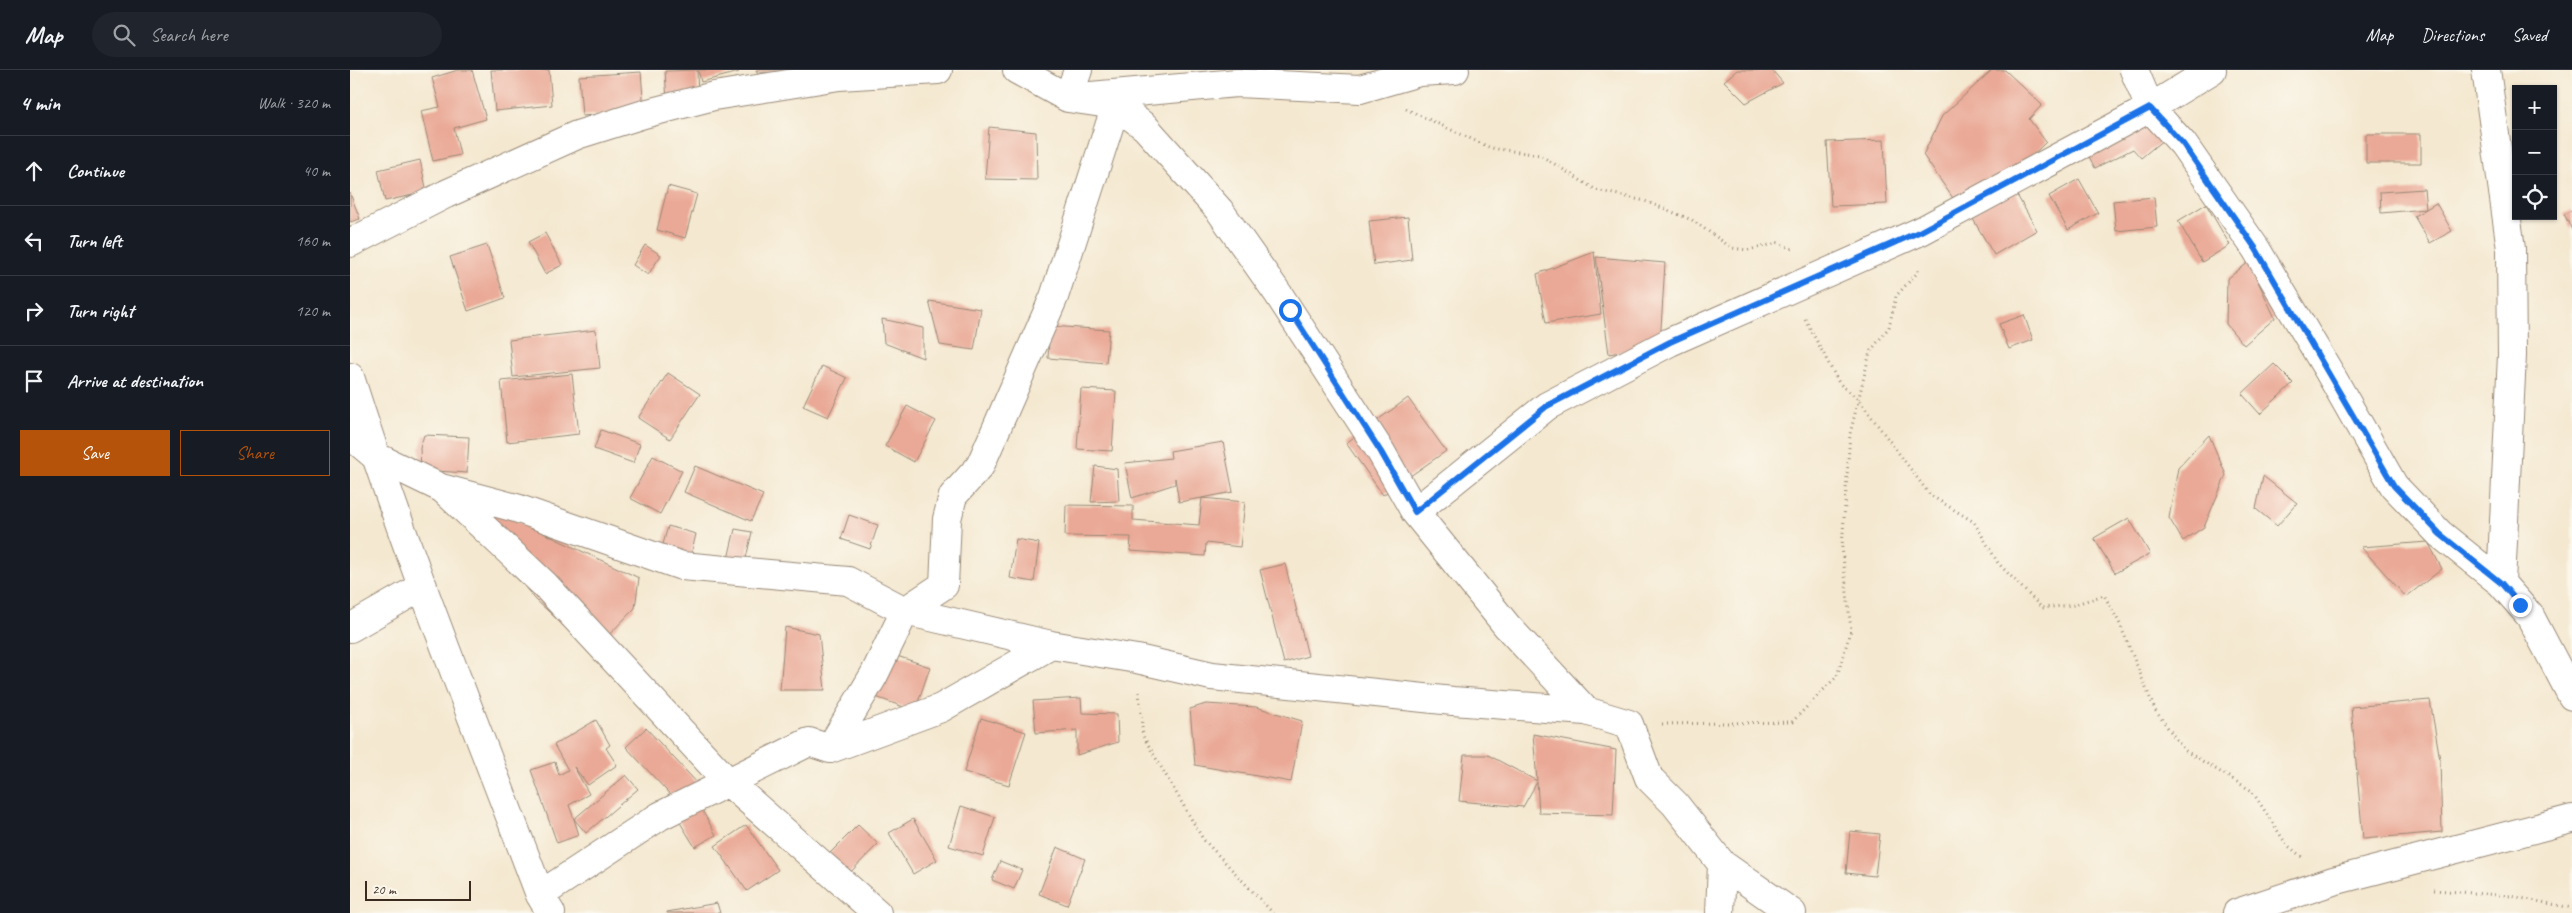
<!DOCTYPE html>
<meta charset="utf-8">
<style>
:root{--surface:#171b24;--page:#20242c;--text:#f1f3f6;--muted:#9ea1a6;--line:#363941;--accent:#b45309}
body{margin:0;font-family:Caveat,sans-serif;background:var(--page);color:var(--text)}
.controls{position:absolute;right:15px;top:15px;display:grid;overflow:hidden;border-radius:0px;box-shadow:0 1px 4px #0004}
.controls button{width:45px;height:45px;display:grid;place-items:center;padding:0;border:0;border-bottom:1px solid var(--line);background:var(--surface);color:var(--text);font:25px sans-serif}
.scale{position:absolute;left:15px;bottom:12px;width:106px;box-sizing:border-box;padding-left:5px;border:2px solid #3b2a1e;border-top:0;font-size:14px;line-height:18px;white-space:nowrap;color:#3b2a1e;-webkit-text-stroke:4px #fbf7ec;paint-order:stroke}
.stop{position:absolute;width:15px;height:15px;margin:-11px;border:4px solid #1a73e8;border-radius:50%;background:#fff}
.stop.end{background:#1a73e8;border-color:#fff;box-shadow:0 1px 5px #0008}
.list{margin:0;padding:0;list-style:none}
h2{display:flex;justify-content:space-between;align-items:center;height:65px;margin:0;padding:0 20px;font-size:21px}
h2 small{font-size:16px;font-weight:400;color:var(--muted)}
.list li{display:grid;grid-template-columns:32px 1fr auto;gap:15px;align-items:center;box-sizing:border-box;height:70px;padding:0 20px;border-top:1px solid var(--line)}
.list b{display:block;font-size:19px;white-space:nowrap}
.list em{font-size:16px;font-style:normal;color:var(--muted)}
.actions{display:flex;gap:10px;padding:15px 20px}
.actions a{flex:1;padding:11px 0;border:1px solid var(--accent);border-radius:0px;text-align:center;font-size:18px;color:var(--accent)}
.actions .main{background:var(--accent);color:#fff}
.icon{flex:none;width:28px;height:28px;fill:none;stroke:currentColor;stroke-width:2;stroke-linecap:round;stroke-linejoin:round}
.map{position:relative;flex:none;width:2222px;height:843px;overflow:hidden}
header{display:flex;align-items:center;gap:30px;box-sizing:border-box;height:70px;padding:0 25px;background:var(--surface);border-bottom:1px solid var(--line)}
header strong{font-size:24px}
nav{display:flex;gap:28px;margin-inline-start:auto;font-size:18px}
.search{width:350px;height:45px;background:var(--page);display:flex;align-items:center;gap:12px;box-sizing:border-box;padding:0 18px;border-radius:28px;color:var(--muted);font-size:19px}
main{display:flex}
aside{flex:1;background:var(--surface)}
.map>svg:first-child{display:block}
</style>
<header>
<strong>Map</strong>
<div class="search"><svg class="icon" aria-label="search" viewBox="0 0 24 24"><circle cx="10" cy="10" r="6"/><path d="M15 15l6 6"/></svg>Search here</div>
<nav><a>Map</a><a>Directions</a><a>Saved</a></nav>
</header>
<main>
<aside>
<h2>4 min<small>Walk · 320 m</small></h2>
<ul class="list">
<li><svg class="icon" aria-label="ahead" viewBox="0 0 24 24"><path d="M12 20V5M6 11l6-6 6 6"/></svg><div><b>Continue</b></div><em>40 m</em></li>
<li><svg class="icon" aria-label="left" viewBox="0 0 24 24"><path d="M17 20v-9H6M10 6l-5 5 5 5"/></svg><div><b>Turn left</b></div><em>160 m</em></li>
<li><svg class="icon" aria-label="right" viewBox="0 0 24 24"><path d="M7 20v-9h11M14 6l5 5-5 5"/></svg><div><b>Turn right</b></div><em>120 m</em></li>
<li><svg class="icon" aria-label="arrive" viewBox="0 0 24 24"><path d="M6 21V4h12l-3 4 3 4H6"/></svg><div><b>Arrive at destination</b></div></li>
</ul>
<div class="actions"><a class="main">Save</a><a>Share</a></div>
</aside>
<div class="map">
<svg width="2222" height="843" viewBox="0 0 2222 843">
<rect width="100%" height="100%" fill="#fbf7ec"/>
<filter id="ink" filterUnits="userSpaceOnUse"><feTurbulence type="fractalNoise" baseFrequency=".02" numOctaves="2"/><feDisplacementMap in="SourceGraphic" scale="10" xChannelSelector="R" yChannelSelector="G"/><feConvolveMatrix kernelMatrix="1 2 1 2 8 2 1 2 1" color-interpolation-filters="sRGB"/></filter>
<filter id="wash" filterUnits="userSpaceOnUse"><feTurbulence type="fractalNoise" baseFrequency=".0096" numOctaves="4" result="noise"/><feDisplacementMap in="SourceGraphic" scale="20" xChannelSelector="R" yChannelSelector="G"/><feGaussianBlur stdDeviation="1.12" result="paint"/><feColorMatrix in="noise" values="0 0 0 0 0 0 0 0 0 0 0 0 0 0 0 0 0 1.4 0 .05"/><feComposite in="paint" operator="in"/></filter>
<g filter="url(#wash)">
<rect width="100%" height="100%" fill="#f4e8d0"/>
<g id="blocks">
<path fill="#eaa996" d="M108 0H122L136 49 104 58 110 85 83 91 71 41 90 37 82 8Z
M141 0H199L202 35 145 41Z
M347 0 348 30 317 31 315 1Z
M348 0H388L389 2 351 12Z
M406 0H433V2L407 3Z
M1387 0H1422L1433 13 1396 33 1374 11Z
M1642 0H1655L1692 35 1679 49 1696 72 1660 107 1605 131 1573 85 1592 46Z
M291 2 294 41 232 46 229 6Z
M1793 46 1814 69 1791 88 1783 79 1745 98 1733 75Z
M639 57 686 62 687 110 635 109Z
M2016 64H2071V93H2016Z
M1534 70 1537 134 1481 136 1477 72Z
M70 90 77 122 35 131 28 100Z
M1729 109 1748 143 1718 160 1699 126Z
M318 116 347 124 335 168 307 160Z
M2074 119 2076 139 2086 133 2102 161 2080 173 2064 146 2076 139 2031 143 2030 122Z
M1664 120 1687 160 1644 185 1620 144Z
M0 123 10 149 0 152Z
M1804 127 1807 157 1766 161 1763 131Z
M1856 134 1880 175 1852 192 1828 151Z
M2222 140V160L2214 144Z
M1058 147 1062 190 1024 195 1019 151Z
M195 163 212 195 195 204 178 172Z
M137 175 155 228 118 241 100 187Z
M295 175 311 185 298 205 283 195Z
M1244 182 1251 244 1196 253 1187 204Z
M1246 187 1315 193 1310 275 1259 284Z
M1899 192 1925 248 1894 275 1876 254 1877 209Z
M579 231 631 239 624 280 590 275Z
M1674 245 1683 270 1659 279 1649 254Z
M532 249 573 258V288L534 273Z
M700 256 759 260 756 293 698 288Z
M246 260 250 298 163 307 159 270Z
M1924 294 1943 313 1910 344 1892 324Z
M472 296 497 308 478 347 453 336Z
M318 303 350 324 320 369 288 348Z
M222 304 229 364 157 372 151 311Z
M731 319 766 321 762 381 727 379Z
M1058 328 1096 381 1033 425 996 373Z
M557 336 586 351 564 392 535 376Z
M251 360 290 374 283 393 244 379Z
M74 365 119 367 117 403 71 400 70 378Z
M1859 365 1876 405 1854 457 1833 471 1819 448 1828 398Z
M873 372 883 422 852 428 895 432 890 477 856 473 855 486 780 481 781 467 715 466 716 435 783 436V450L849 455 852 428 829 432 825 408V414L782 428 775 393 821 388 820 381Z
M303 386 332 401 310 444 280 428Z
M345 396 413 425 401 451 334 422Z
M745 396 767 399 769 431 741 432Z
M1913 406 1947 433 1927 456 1906 439Z
M143 443 159 447 289 508 285 538 251 573 209 551 186 530 142 479 134 449Z
M499 445 528 455 520 479 491 469Z
M1779 448 1800 484 1765 503 1744 468Z
M318 456 346 464 341 485 312 478Z
M385 459 402 462 394 497 377 493Z
M666 469 689 473 684 512 660 508Z
M2078 472 2092 499 2056 527 2011 477Z
M935 494 958 586 934 593 910 500Z
M435 557 469 564 475 620H430Z
M538 583 580 597 565 641 523 626Z
M731 628 732 643 767 644 768 672 727 685V660L686 663 683 631Z
M2080 630 2090 690 2092 762 2013 769 2001 637Z
M856 634 906 637 952 651 941 712 845 695 840 639Z
M631 648 676 662 659 715 614 702Z
M246 650 260 675 256 678 267 695 238 715 224 697 239 724 219 735 224 749 276 705 288 719 236 763 224 749 229 765 207 773 181 700 205 692 209 705 218 700 204 675Z
M296 658 350 716 329 734 276 677Z
M1183 664 1266 680 1263 745 1189 743 1187 712 1173 737 1109 731 1114 685H1138L1187 711Z
M348 733 366 765 345 777 326 746Z
M611 736 645 747 633 786 599 776Z
M563 749 587 790 563 804 539 763Z
M396 755 428 800 397 821 365 776Z
M508 755 528 774 490 813 470 793Z
M1500 761 1530 764 1525 806 1496 803Z
M707 777 735 789 717 835 689 824Z
M650 791 672 800 664 819 642 810Z
M367 833 370 843H317V842Z"/>
</g>
</g>
<g filter="url(#ink)">
<use href="#blocks" fill-opacity="0" stroke="#988977" stroke-width="1"/>
<g fill="none" stroke-linecap="round" stroke-linejoin="round">
<g stroke="#988977" stroke-width="30">
<path id="street" d="M667 0 718 28 887 13 1010 19 1069 2 1105 0
M1784 0 1800 38 1833 74 1906 179 1978 300 2044 416 2090 464 2151 513 2180 546 2222 626
M2136 0 2161 179 2162 285 2151 513
M766 35 795 57 870 141 929 225 1031 382 1065 442 1157 556 1236 641
M0 173 96 124 227 65 294 44 364 26 489 6 588 0
M0 307C55 482 125 653 190 825L201 843
M0 365 25 386 91 418 166 438 332 496 498 511 555 541 701 575 787 589 862 606 1103 631 1236 641 1279 654 1299 708 1325 734 1372 794 1370 843
M94 420 195 515 378 712 527 843
M1065 442 1197 336 1320 272 1571 161 1800 38 1862 0
M0 558 73 516
M480 679 524 605 555 541 594 515 597 449 603 426 630 396 704 227 766 35 718 28 728 0
M1372 794 1442 843
M190 825 310 746 459 672 480 679 591 638 701 575
M1887 843 1983 811 2222 749"/>
</g>
<path stroke="#988977" stroke-width="3" stroke-dasharray="1 4" stroke-linecap="butt" d="M1056 39 1141 78 1190 85 1246 120 1295 131 1342 150 1382 178 1398 180 1428 173 1445 180
M1455 249 1489 313 1508 329 1580 425 1624 452 1648 493 1692 538 1723 535 1754 525 1769 552 1805 640 1834 680 1902 721 1936 774 1953 788
M789 622 793 666 853 769 923 843
M1312 654 1442 652 1487 606 1501 560 1492 477 1500 364 1520 282 1539 257 1546 226 1568 202V197
M2084 820 2161 826 2222 838"/>
<use href="#street" stroke="#fff" stroke-width="28"/>
</g>
</g>
<g fill="none" stroke-linecap="round" stroke-linejoin="round" filter="url(#ink)">
<path stroke="#1a73e8" stroke-width="6" d="M940 240 1031 382 1065 442 1197 336 1320 272 1571 161 1800 38 1833 74 1906 179 2044 416 2090 464 2151 513 2170 535"/>
</g>
</svg>
<div class="controls">
<button>+</button>
<button>−</button>
<button><svg class="icon" aria-label="locate" viewBox="0 0 24 24"><circle cx="12" cy="12" r="6"/><path d="M12 2v4M12 18v4M2 12h4M18 12h4"/></svg></button>
</div>
<div class="scale">20 m</div>
<div class="stop" style="left:940px;top:240px"></div>
<div class="stop end" style="left:2170px;top:535px"></div>
</div>
</main>
